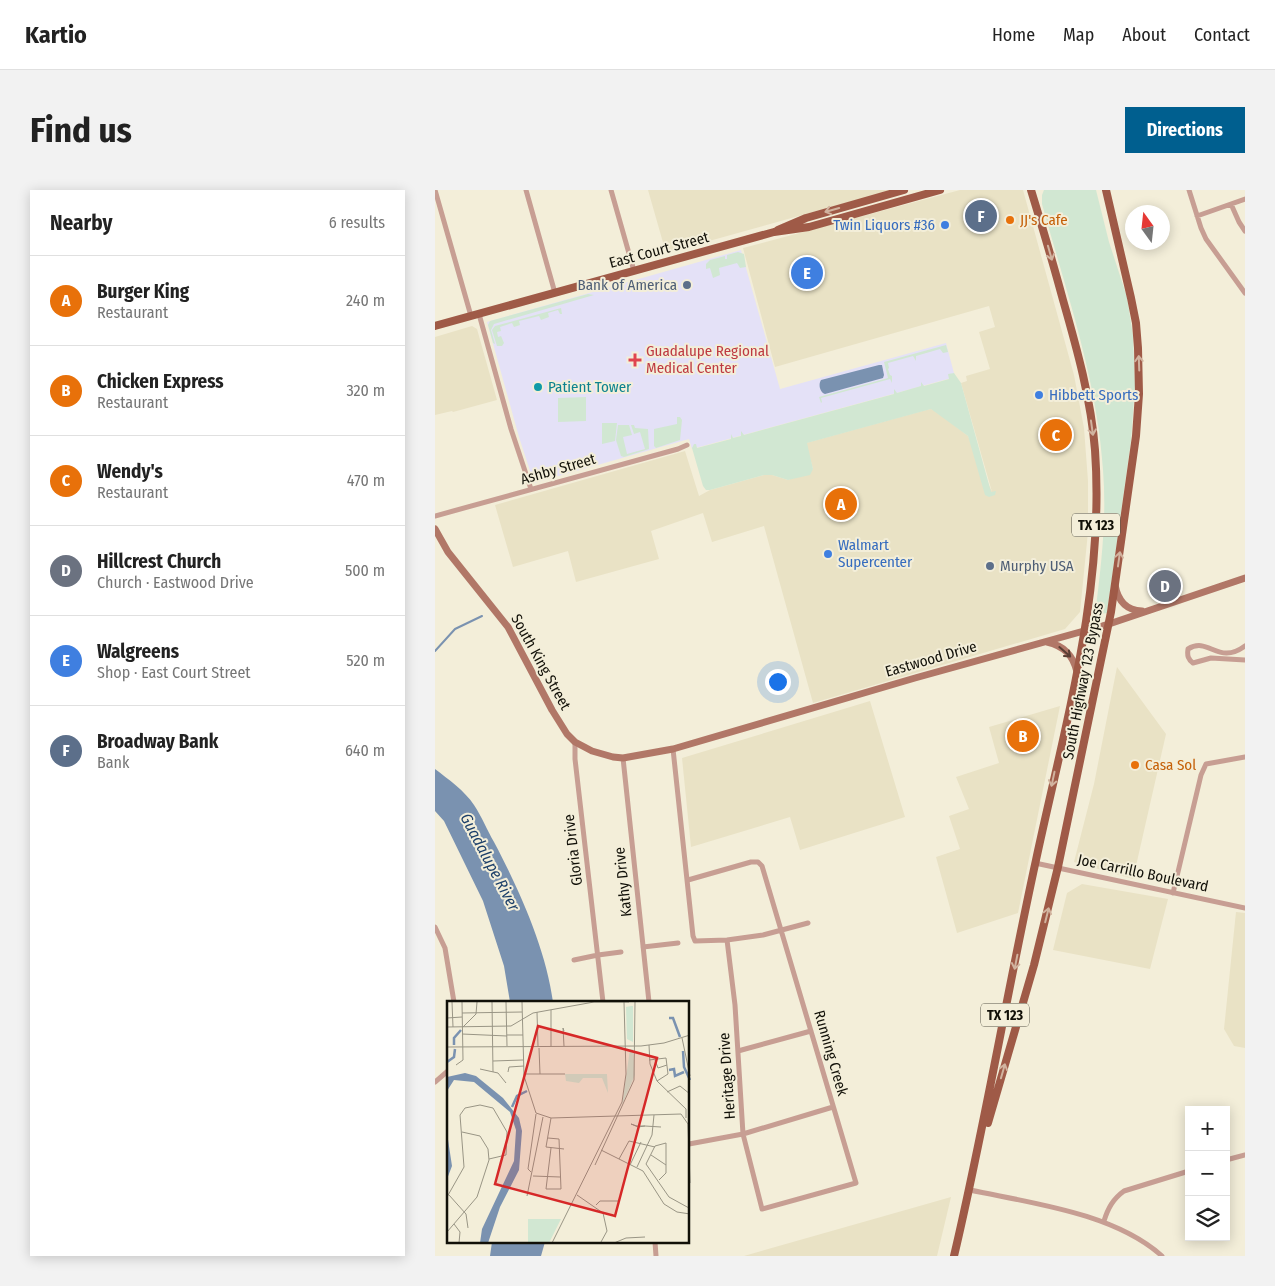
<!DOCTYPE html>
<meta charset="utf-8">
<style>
:root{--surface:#fff;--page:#f2f2f2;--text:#222;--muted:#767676;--line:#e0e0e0;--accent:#005f8f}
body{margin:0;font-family:"Fira Sans Condensed",sans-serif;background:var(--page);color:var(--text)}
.controls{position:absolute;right:15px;bottom:15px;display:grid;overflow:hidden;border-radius:0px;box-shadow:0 2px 12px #0003}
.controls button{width:45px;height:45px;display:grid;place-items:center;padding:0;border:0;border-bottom:1px solid var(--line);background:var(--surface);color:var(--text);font:25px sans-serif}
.compass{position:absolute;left:690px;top:15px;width:45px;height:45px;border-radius:50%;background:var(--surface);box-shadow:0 2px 12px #0003;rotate:345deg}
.you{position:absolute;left:342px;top:491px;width:18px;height:18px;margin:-12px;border:4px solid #fff;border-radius:50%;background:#1a73e8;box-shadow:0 0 0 8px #1a73e833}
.badge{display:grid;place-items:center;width:32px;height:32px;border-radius:50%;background:var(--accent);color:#fff;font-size:16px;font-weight:700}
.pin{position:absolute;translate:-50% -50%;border:2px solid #fff;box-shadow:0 1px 5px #0006}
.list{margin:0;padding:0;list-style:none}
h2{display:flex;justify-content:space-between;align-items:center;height:65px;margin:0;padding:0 20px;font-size:21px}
h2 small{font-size:16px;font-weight:400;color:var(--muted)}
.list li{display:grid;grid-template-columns:32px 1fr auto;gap:15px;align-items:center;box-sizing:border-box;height:90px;padding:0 20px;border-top:1px solid var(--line)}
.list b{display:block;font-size:19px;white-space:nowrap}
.list p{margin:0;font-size:16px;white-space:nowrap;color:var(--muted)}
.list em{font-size:16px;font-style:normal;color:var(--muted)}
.icon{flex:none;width:28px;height:28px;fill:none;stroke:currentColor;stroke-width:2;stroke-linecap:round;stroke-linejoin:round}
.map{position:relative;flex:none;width:810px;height:1066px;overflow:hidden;border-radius:0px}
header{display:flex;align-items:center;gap:30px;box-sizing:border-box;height:70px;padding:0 25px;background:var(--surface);border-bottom:1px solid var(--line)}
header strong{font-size:24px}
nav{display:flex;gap:28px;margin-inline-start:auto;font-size:18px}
.intro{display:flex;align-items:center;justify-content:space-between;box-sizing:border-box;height:120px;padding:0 30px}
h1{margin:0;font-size:35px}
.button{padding:12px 22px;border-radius:0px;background:var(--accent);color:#fff;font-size:18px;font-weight:700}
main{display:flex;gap:30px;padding:0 30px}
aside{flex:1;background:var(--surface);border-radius:0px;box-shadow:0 2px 12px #0003}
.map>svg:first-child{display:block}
</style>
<header>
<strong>Kartio</strong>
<nav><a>Home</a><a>Map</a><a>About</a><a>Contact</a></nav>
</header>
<div class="intro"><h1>Find us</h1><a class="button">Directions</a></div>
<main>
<aside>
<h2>Nearby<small>6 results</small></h2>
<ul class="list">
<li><span class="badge" style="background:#e8710a">A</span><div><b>Burger King</b><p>Restaurant</p></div><em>240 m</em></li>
<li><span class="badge" style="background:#e8710a">B</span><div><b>Chicken Express</b><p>Restaurant</p></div><em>320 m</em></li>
<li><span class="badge" style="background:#e8710a">C</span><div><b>Wendy's</b><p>Restaurant</p></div><em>470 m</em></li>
<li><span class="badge" style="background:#6b7280">D</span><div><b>Hillcrest Church</b><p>Church · Eastwood Drive</p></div><em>500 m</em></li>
<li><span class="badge" style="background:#3f7fe0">E</span><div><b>Walgreens</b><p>Shop · East Court Street</p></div><em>520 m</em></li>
<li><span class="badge" style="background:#5c6f8a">F</span><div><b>Broadway Bank</b><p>Bank</p></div><em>640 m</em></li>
</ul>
</aside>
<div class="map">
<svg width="810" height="1066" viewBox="0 0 810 1066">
<rect width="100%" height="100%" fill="#f3eed9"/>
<path fill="#e9e2c5" d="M213 0H457L231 63Z
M525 0H588L639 185 649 238 653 291V342L645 422 630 439 378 513 329 336 277 352 268 323 216 341 224 369 141 392 133 361 78 377 60 315 250 261 264 306 275 300 329 285H337L353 290 378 279 371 253 491 220 496 219 501 221 533 246 557 302 526 193 532 191 531 186 555 179 544 142 560 137 554 116 340 177 308 58Z
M37 136 42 139 62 210 18 222 17 221 0 225V147Z
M682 477 731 544 698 689 639 672 659 594Z
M435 511 470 627 365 660 355 627 256 657 247 568Z
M625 516 583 723 522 743 501 667 525 659 514 626 534 619 521 587 564 573 554 537Z
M647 694 733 709 715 779 618 760 632 703Z
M801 722 810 723V858L799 856 789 839Z
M516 1007 502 1066H309L474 1019Z"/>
<path fill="#e4e1f7" d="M306 60 345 199 511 153 520 187 257 259 254 249 99 293 84 247 52 132Z"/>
<path fill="#d1e7d2" d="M609 0H661L674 52 692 107 698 146 700 196 696 251 672 423 660 425C666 377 672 329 668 280 662 189 631 101 607 14V5Z
M303 62 309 64 311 77 305 78 302 73 284 78 285 85 278 88 275 78 271 79V74L275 70 290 66V69H292V65Z
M153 104 159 105 59 134 56 140 60 154 58 153 53 135 55 131Z
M126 118 127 124H125L123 120 113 123 114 127 106 130 104 126 84 131 85 135 79 137 77 133 65 137 66 141 62 142 63 147 66 146 69 153 67 156H62L57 140 60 136Z
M511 155 513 162 508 163 505 159 481 166V171L478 166 453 173 454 178 453 179 455 185 457 186V193L455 189 386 208 387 212 386 213 384 207 453 188 449 172Z
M519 183 526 193 556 302 561 301 560 305 554 307 550 305 533 246 496 219 372 253 378 279 375 285 353 290 337 285H329L275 300H271L268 296 257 258 259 254H261L262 258 296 249V244L298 248 306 246V241L309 245 459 204V199L462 203 486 196V192L489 196 514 189 513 184Z
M151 207V231L123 232V208Z
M242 227H245L247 230 245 250 221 258 219 256V239L242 234Z
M167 233H182L180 251 167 254Z
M183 235H194L197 245 188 247 192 264 210 259 205 242 199 244 196 235H199L200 238 213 239 214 259 189 267 186 266 181 250Z"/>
<path fill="#7a92b0" d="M444 175H447L449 185 448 188 390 204C385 202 383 195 386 190Z
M0 579C13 589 30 601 39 615 47 627 52 640 59 652 84 699 111 759 118 812H75L69 776 48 711 9 631 0 621Z
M57 1052H110L106 1066H55Z"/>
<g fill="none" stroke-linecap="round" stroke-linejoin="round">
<path stroke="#7a92b0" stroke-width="2" d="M0 461 20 439 47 426"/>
<path stroke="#c79e93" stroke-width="5" d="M0 0 36 126
M91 0 120 103
M176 0 199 81
M754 0 766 38 771 49 810 103
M796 14 804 32 810 41
M762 26 810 9
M44 124 76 239 96 299
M0 326 243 259 252 255
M810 456C783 476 774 446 753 459 752 466 753 469 758 473L776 468 810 470
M140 552V569L168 812
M238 559 258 746 260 751 292 750 328 745 373 733
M188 568 214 812
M600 673 810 718
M253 690 316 672H323L327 676 421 993 327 1019 308 944 300 815 292 750
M738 703 766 585 771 574 810 567
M0 737 10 758 19 812
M208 757 243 753
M139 770 163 765 186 762
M303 861 376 841
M0 892 14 880
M254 954 308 944 398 917
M791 970 810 965
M535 1000C596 1013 679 1023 727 1066
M669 1031C673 1018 678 1009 689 1001L754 981
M220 1052 221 1066"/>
<path stroke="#b17767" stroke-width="7" d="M0 339 13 362 73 437 117 520 132 544 140 552 157 561 178 567 188 568 238 559 480 488 674 434 810 388
M680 395C683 411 691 420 707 421
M612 452C629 456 638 465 642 482"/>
<path stroke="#9f5a47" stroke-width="8" d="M343 40 371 28 469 0
M0 136 339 42 374 37 505 0
M553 933 599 775 623 677 676 422 701 246 704 204 703 158 701 133 696 108 671 0
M519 1066C550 935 572 802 601 670 630 535 670 399 660 260 656 209 642 159 628 110 618 73 607 36 596 0"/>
</g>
<defs><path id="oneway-shaft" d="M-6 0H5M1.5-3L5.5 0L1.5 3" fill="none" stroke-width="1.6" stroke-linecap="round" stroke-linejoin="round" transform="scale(1.25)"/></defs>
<g stroke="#d1b39f">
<use href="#oneway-shaft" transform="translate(397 20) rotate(164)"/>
<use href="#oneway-shaft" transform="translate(615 63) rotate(74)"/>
<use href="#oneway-shaft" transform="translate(704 173) rotate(-92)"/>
<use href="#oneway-shaft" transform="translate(657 238) rotate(82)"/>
<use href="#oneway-shaft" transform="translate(684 369) rotate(-82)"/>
<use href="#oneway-shaft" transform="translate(618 589) rotate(102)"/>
<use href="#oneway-shaft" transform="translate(612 725) rotate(-76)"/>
<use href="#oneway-shaft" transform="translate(581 772) rotate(101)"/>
<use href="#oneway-shaft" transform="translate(568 881) rotate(-74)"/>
</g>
<use stroke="#593e33" href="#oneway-shaft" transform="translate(630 462) rotate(41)"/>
<g fill="#e8710a" stroke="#f3eed9" stroke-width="2">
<circle cx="575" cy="30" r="5"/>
<circle cx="700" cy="575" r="5"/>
</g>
<g fill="#3f7fe0" stroke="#f3eed9" stroke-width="2">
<circle cx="510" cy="35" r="5"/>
<circle cx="604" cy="205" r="5"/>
<circle cx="393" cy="364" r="5"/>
</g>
<g fill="#5c6f8a" stroke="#f3eed9" stroke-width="2">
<circle cx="252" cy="95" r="5"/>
<circle cx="555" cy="376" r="5"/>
</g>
<path fill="#e0444e" stroke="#f3eed9" stroke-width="2" d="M197.5 162.5h5v5h5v5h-5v5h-5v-5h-5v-5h5z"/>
<circle fill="#0f9aa8" stroke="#f3eed9" stroke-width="2" cx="103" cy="197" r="5"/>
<g text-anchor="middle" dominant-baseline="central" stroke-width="4" stroke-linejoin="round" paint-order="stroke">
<g fill="#f3eed9" stroke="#555347" stroke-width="1">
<rect x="637" y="323.5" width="48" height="23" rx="4"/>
<rect x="546" y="813.5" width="48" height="23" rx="4"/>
</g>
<g font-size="14" font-weight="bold" fill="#111008">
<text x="661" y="335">TX 123</text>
<text x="570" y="825">TX 123</text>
</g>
<g font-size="15" fill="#c56008" stroke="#f3eed9" text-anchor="start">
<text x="585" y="30">JJ's Cafe</text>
<text x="710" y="575">Casa Sol</text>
</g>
<g font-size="15" fill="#366cbe" stroke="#f3eed9" text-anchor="start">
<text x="500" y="35" text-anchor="end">Twin Liquors #36</text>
<text x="614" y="205">Hibbett Sports</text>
<text x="403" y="355">Walmart<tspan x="403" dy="17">Supercenter</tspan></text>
</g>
<g font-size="15" fill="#111008" stroke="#f3eed9">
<text transform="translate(224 60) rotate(-15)">East Court Street</text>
<text transform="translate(123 279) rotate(-16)">Ashby Street</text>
<text transform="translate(496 469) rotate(-16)">Eastwood Drive</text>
<text transform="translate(106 472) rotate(61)">South King Street</text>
<text transform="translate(648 491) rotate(-79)">South Highway 123 Bypass</text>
<text transform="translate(138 660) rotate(-97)">Gloria Drive</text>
<text transform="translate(708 683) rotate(12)">Joe Carrillo Boulevard</text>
<text transform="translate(188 692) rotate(-96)">Kathy Drive</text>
<text transform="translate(396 863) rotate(74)">Running Creek</text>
<text transform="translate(292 886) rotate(-94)">Heritage Drive</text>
</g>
<g font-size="15" fill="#4e5e75" stroke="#f3eed9" text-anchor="end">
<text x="242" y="95">Bank of America</text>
<text x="565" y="376" text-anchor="start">Murphy USA</text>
</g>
<g font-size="15" fill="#be3a42" stroke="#f3eed9" text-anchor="start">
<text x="211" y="161">Guadalupe Regional<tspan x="211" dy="17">Medical Center</tspan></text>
</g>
<g font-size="15" fill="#0d838f" stroke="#f3eed9" text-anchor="start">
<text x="113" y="197">Patient Tower</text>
</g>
<g font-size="16" font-style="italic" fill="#1c3f69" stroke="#f3eed9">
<text transform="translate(55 672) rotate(62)">Guadalupe River</text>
</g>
</g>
<g transform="translate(12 811)">
<rect width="242" height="242" fill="#f3eed9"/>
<path d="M184 5H186V41L180 38 179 6ZM183 48H186L188 74 175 104ZM118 73H160L161 92 155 77H136L132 82 119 80ZM81 218H114L102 242H81Z" fill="#d1e7d2"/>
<path d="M18 72 29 75 56 97 72 117 75 130 72 169 53 206 41 242H33L35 228 67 160 69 129 63 111 27 81 7 79 0 90V76ZM0 132 5 165 0 178Z" fill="#7a92b0"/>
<path fill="none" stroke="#7a92b0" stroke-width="2.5" d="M222 17H226L233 36M7 44V37L14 29M236 50 237 66 243 79M0 61 7 56 8 48M222 69 227 68 228 75 237 71M65 106 70 95 80 90"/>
<path fill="none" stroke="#999585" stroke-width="1" d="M5 1 6 26M45 1 46 71M59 1 60 45M75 1 77 75 89 112 104 117 234 113 241 123 243 182M104 9V45M90 11 91 45M15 12 75 11M0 17 15 16M0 26 64 25 86 12 147 1H182M16 26 29 13 30 1M117 30 116 27 117 45M15 33 60 35M60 34H76M235 37 243 75M202 44 203 63 210 80 239 108V117M0 46 194 45 217 42 243 34M92 47 93 73M202 59 219 57 221 73 210 80M208 59 211 67 220 64M46 60 76 59M9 64 16 59 15 1M33 68 51 72 59 82M61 71 62 66 77 65M77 73H118M220 91 233 85 243 93M104 117 99 146 117 148M184 123 190 125H198L191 126ZM198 125 214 126M101 137 112 138 114 188H99L104 147M154 149 196 170 217 203 230 211 243 213M204 154 219 164M172 158 182 140 208 146M148 164 187 79 188 1M183 164 194 141M190 166 205 134 207 114M84 171 81 168 89 113M86 175 113 176M212 179 219 172V142L208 145 199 163 222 196 242 207M2 194 19 213 21 227M130 194 156 212 160 230 154 241M80 195 96 116M0 196 17 166 13 114 18 107 33 104 46 107 60 131 59 154 42 158M149 204 153 200H173M7 223 13 231 12 242M0 231 30 196 42 159 41 148 33 135 15 131M105 242 175 101 179 73 177 1M167 242 179 237 198 236"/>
<path fill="#d62828" fill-opacity="0.15" stroke="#d62828" stroke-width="2.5" d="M91 25 210 57 168 215 48 183Z"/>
<rect width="242" height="242" fill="none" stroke="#111008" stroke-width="2.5"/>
</g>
</svg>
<div class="controls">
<button>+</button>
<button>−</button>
<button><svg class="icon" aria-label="layers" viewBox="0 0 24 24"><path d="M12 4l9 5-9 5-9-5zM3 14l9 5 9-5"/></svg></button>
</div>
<svg class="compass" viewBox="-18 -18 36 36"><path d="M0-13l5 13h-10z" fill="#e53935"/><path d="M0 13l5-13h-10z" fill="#767676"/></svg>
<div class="you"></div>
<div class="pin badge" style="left:406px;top:314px;background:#e8710a">A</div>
<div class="pin badge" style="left:588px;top:546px;background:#e8710a">B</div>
<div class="pin badge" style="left:621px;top:245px;background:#e8710a">C</div>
<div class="pin badge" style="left:730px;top:396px;background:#6b7280">D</div>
<div class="pin badge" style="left:372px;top:83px;background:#3f7fe0">E</div>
<div class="pin badge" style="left:546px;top:26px;background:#5c6f8a">F</div>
</div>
</main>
